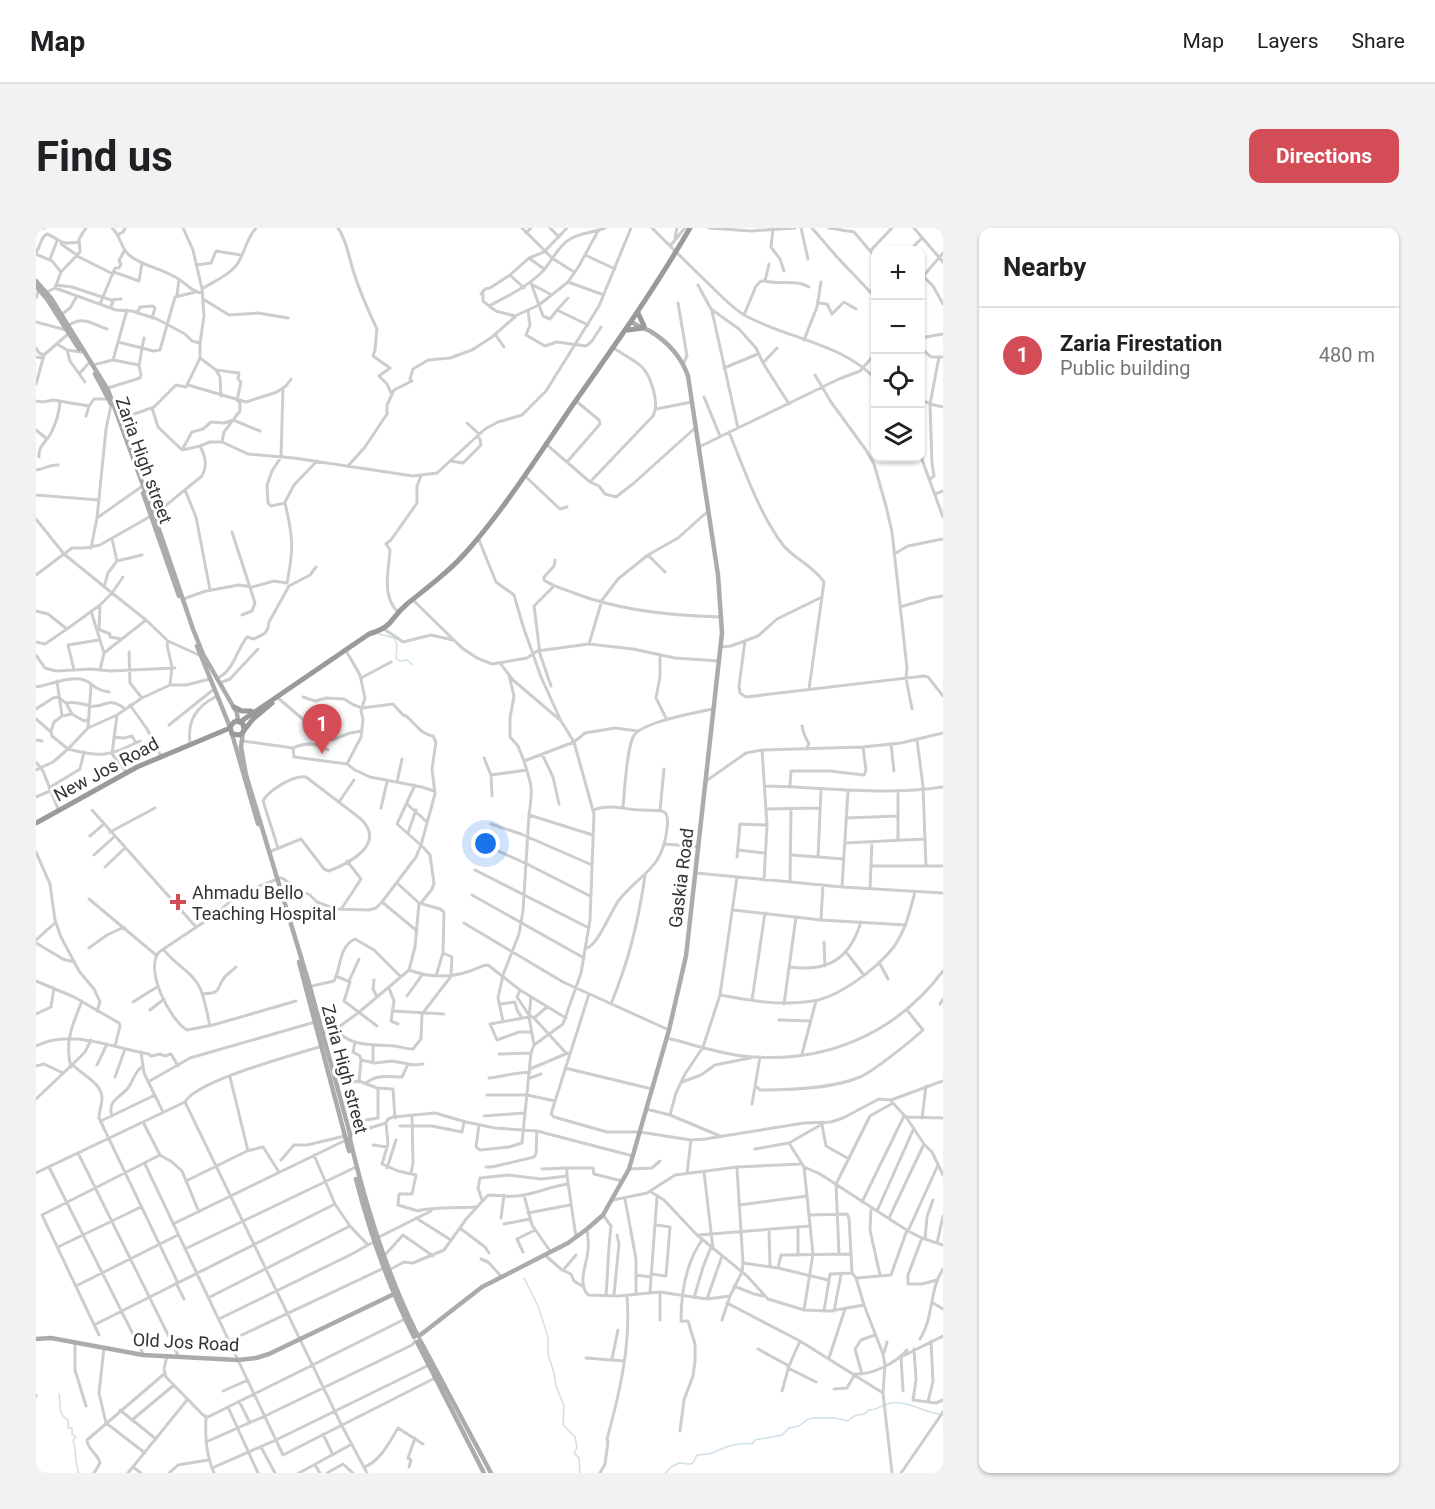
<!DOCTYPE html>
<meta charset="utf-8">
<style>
:root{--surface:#fff;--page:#f2f2f2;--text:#202124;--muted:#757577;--line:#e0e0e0;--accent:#d34c56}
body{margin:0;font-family:Roboto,sans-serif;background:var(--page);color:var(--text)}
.controls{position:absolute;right:18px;top:18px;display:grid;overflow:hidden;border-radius:12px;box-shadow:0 2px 4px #0004}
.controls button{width:54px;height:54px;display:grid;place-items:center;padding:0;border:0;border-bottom:2px solid var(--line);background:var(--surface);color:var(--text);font:30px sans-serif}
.you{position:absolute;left:450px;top:616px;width:21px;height:21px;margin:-15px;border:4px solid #fff;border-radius:50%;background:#1a73e8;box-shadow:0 0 0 9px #1a73e833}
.badge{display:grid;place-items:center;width:39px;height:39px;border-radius:50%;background:var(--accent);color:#fff;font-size:20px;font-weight:700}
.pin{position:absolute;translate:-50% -50px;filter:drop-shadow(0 2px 3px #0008)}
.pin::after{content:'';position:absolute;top:32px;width:21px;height:18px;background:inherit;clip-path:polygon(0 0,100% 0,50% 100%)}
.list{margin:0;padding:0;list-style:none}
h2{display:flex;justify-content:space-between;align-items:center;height:78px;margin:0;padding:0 24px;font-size:26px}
h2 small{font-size:20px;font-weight:400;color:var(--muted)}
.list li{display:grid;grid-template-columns:39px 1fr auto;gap:18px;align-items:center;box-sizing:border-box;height:96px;padding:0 24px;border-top:2px solid var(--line)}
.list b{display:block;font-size:22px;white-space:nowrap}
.list p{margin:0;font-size:20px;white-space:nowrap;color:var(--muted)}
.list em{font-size:20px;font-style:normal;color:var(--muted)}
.icon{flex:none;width:33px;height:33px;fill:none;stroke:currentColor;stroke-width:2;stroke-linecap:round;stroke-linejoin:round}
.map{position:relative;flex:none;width:907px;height:1245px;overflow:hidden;border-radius:12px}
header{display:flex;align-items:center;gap:36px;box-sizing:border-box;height:84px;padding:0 30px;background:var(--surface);border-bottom:2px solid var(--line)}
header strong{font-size:28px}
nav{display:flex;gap:33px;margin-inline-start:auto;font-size:21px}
.intro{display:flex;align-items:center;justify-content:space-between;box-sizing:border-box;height:144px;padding:0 36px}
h1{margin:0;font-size:42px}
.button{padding:15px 27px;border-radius:12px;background:var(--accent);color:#fff;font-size:21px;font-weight:700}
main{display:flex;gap:36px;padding:0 36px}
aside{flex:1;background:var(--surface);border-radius:12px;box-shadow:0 2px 4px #0004}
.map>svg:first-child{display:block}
</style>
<header>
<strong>Map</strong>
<nav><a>Map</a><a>Layers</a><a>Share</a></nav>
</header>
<div class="intro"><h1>Find us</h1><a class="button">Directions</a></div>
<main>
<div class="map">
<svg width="907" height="1245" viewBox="0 0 907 1245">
<rect width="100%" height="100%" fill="#fff"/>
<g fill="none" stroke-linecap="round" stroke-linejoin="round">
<path stroke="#cfdfe8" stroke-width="1.5" d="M343 406 358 410 361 416 360 430 364 433 371 432 377 437
M488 1050 502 1078 512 1109V1126L518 1145 520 1158 528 1178 527 1197 539 1209 541 1220 538 1225 543 1230 544 1245
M23 1166C25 1174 21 1187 32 1192V1200H36V1206L40 1209 37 1212C41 1223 38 1234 43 1245
M630 1245 635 1239 643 1235 654 1236 657 1235 661 1227C666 1226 671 1227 676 1225 690 1219 701 1214 716 1216L719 1212 746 1207 753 1200 763 1198 772 1191 777 1190H799L812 1193 818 1188 828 1186 833 1182C842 1182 847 1176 855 1175 874 1173 889 1185 907 1187"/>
<path stroke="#cdcdcd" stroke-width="3" d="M76 0C85 8 84 19 93 27 106 38 125 40 139 49 149 54 155 64 167 65
M302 0C310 11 311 22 315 35 321 58 331 80 341 101L339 122 337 128 354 140 343 148 351 156 356 167
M486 0 516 30 538 44
M514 0 523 9
M616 0C636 20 655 39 675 58 685 68 697 81 710 88 750 110 809 116 840 152
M673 0 715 3 759 0
M765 0 772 31
M776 0 801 29 840 70
M793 0 818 4 840 30
M878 0 907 34
M0 1 9 0
M737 1 735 19 744 31 748 43
M562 3 543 38 532 54 503 77 479 88 460 83 453 78C472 68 491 59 507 43 516 33 522 18 534 11 545 4 557 5 569 0
M490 5 495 0
M83 6 87 4 89 0
M639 10 641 0
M25 16 41 27
M634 18 649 0
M835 22 856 0
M874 22 886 10
M0 24C5 19 4 9 11 6 28 13 21 17 43 14
M0 26 16 33 25 44
M549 27 579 41
M41 28 77 46
M493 30 508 41
M14 31 21 13
M160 37 175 35 180 23 205 27
M78 44 103 53 106 35
M474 47 488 60
M888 49 897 58 907 76
M884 52 907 25
M729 53C743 57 761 51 773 59
M532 54 568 67
M495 55 507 88 514 91 521 82 552 97
M20 57 36 59 75 72 77 74 74 80
M497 57 516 67
M662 57 675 81 703 101 720 120 727 135 753 176
M19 60 80 82 96 83 121 91 149 106 156 113 164 115
M166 61C178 53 194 47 202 35 209 23 211 10 220 0
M11 64 19 60 25 44 44 24 43 11 50 0
M141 67 143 51
M0 70 3 61
M167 71 193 87 222 85 252 90
M75 72 85 71
M642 75 651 128 647 136
M782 75 791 76 796 86 808 74 820 81
M64 76 79 40H83L85 36 83 33 88 23
M453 78 447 73V66H445L449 61 454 60 474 47 493 30 508 24 531 0
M521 82 532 70
M492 83 494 97 490 107 509 118 521 114 550 118 556 113 565 99
M676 83 702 200
M101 85 104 79 117 78 119 80 116 90
M25 87 34 80 41 68
M708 87 720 58 725 53H729L733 36
M0 94 30 102
M32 98C46 87 56 96 71 101
M459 106 468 119
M884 110 907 106
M768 112 781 79 785 54
M82 114 106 120 108 110
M21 116 31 122 45 124
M884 119 895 129H907
M0 120 3 125 8 127
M31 122 34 133 49 154
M0 129 7 130
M164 130 180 142 203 145 202 151 205 154 201 172 204 175V183L188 204 186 214
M77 132 91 82
M727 135 741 120
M57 137 77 132 103 137
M688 140 722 126
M180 142 184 149 185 168
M44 145 52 136
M779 147 795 174 830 222 838 236 850 278 856 304 871 440 870 450 876 481
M0 156 8 127 32 106
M152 157 210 174 241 164 250 158 255 151
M72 160 104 150 105 147 103 138 106 120 117 123 124 122 139 69 160 64
M247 160 245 229 236 243 231 257 232 275 235 278 249 275C257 309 258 320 251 355
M668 169 684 208
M884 171 894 176 907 179
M0 173 7 174 17 172 53 178
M116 180 122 199 146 222 156 204 167 201 175 194 188 195 197 192 224 203
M620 181 656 174
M50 188 53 178 58 171H72
M84 191 118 179 140 157 150 159 164 130V115L168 88 166 61 157 22 147 0
M431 195 443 206
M0 202 11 211
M693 204C708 241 723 285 747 317 758 331 778 338 788 354L773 461
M510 216 554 254 563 258 569 266 580 269 598 255 659 200
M663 219 803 151 824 143 840 125
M146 222 164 218
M884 226 907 289
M3 229C2 217 12 213 16 203 21 193 23 185 24 174
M415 233 427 235 445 217 444 211 441 208
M531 234 564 196 563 192 540 173
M312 238 329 219 351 186V177L358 162 376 153 374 151 377 141 392 132 414 130 436 122 456 109 479 89
M0 242C9 241 13 236 22 237
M489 248 524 281 531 279
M894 251 898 248 896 235 894 176 903 129
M554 254 617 188C624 176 615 148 606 139 597 131 587 127 578 120
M149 262 160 289 174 362
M899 266 907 263
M0 267 63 272
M249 274 258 257 281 233
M118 287 166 248C172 237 169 228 164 218L174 214H186L212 226 258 230 377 248 401 245 449 201 462 194 486 187 510 163 563 78 595 0
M61 290 70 201 75 177
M0 291 28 326 76 365 87 349
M196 304 219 375 216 383 206 387
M76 311 81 333
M443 312 460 354 478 367 487 398 505 449 525 493 538 514 558 586 554 692 545 745 527 796 498 817
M55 320 61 290 105 259
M858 326 872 318 907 311
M612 327 629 344
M519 332 518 338 508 349V352C516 358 527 361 538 365 584 383 637 388 686 389
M0 347 36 320H49L64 317 115 288
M68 359 72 345 81 333 106 327
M147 371 170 363 203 357 216 359 238 353 251 355
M377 372 426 420 441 430 456 436 491 430 501 423 553 416 597 421 639 430 683 433
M864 379 894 370 907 368
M0 383 12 386 31 401 64 377 76 365 110 392 132 413 163 427
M55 383 68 425
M362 384C345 368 353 341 354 322L350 316 355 312 381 275V258L385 248
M62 401 74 406V409L86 411
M348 401 367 414 395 407 417 412
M63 402 64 377
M132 413 131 417 136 439 134 457H150L174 451
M709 413 703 458 704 465 710 469 888 448 892 449 907 468
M0 414 9 416 31 401
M553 416 566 372 582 351 612 327 642 310 671 284
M685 419 695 418 722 408 741 391 786 369
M309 421 324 447 329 470 325 483 327 491 325 509 311 536
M93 424 94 455 106 470
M0 427 9 440 20 443 55 441 74 443 139 440
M624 428V449L620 470 631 492
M464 435 477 452 524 492
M38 442 32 417 63 412
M64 442 68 425 110 392
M473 447 478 468 474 490V509L482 518 488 533
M182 450C198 442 200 423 211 409L218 411C227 406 232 406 233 394L253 358 274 347 280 339
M325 450 355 434
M184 455 194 451 222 421
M515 458 504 426 498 378 518 358
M0 459C14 457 35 447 48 452 58 455 57 462 73 464
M242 470 269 493 296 512 314 505 326 503
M94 477 111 501 125 528
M0 481 17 470 22 469 30 475C41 473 45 476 55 478 69 480 72 468 88 480
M36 486 48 493 52 492
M81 487 76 526 91 545
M26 488 36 486 30 475
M0 491 15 504 16 508 32 521 52 500 81 487 106 470 134 457
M133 497 178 461
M766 498 768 506 773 516 770 521
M52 500 55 458
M15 503 18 494 26 488 21 453
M78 509 88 510 96 508 100 515
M0 512 6 513
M881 512 887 558 890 638
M207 513 257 520C268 515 280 514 292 522
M154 515C151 492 161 478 181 468
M855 516 858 543
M257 520 258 529 311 536 319 542 334 549 386 559 398 563
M726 522 731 597 728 652
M506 526 517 549 523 576
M448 530 455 547 491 542
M0 534 7 543 22 581
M0 542 17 534 32 521C67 530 72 528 104 513
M455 547 456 568
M670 553 710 525 726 522 827 519 865 515 907 505
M361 554 366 531
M379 557 361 596 387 619 394 627 398 655 396 661 385 675
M729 558C788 559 848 568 907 559
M754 558 755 543H794L828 547 830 542 827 519
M13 560 44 541 48 524
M0 569 14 563
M303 574 318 552
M371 576 391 594
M587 579C589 561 590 524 597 509 604 494 660 485 676 481
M345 580 351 554
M730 581 783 580
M56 582 160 699
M624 583 628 541
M493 587 557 607
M810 590 862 588
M455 596 485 606 556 637
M74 604 119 580
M372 605 380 582
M54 608 68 596
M862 612V563
M442 614 491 636 554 668
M809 615 888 611
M629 616 663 619
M702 622 729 625
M0 624 14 656 19 692 25 709 43 743 58 761 64 774 61 783
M233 624 265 611 288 641 293 643C314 635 350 616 325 591L270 549C257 547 233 562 227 573L242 620
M58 627 78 609
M756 627 808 631
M701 629 704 596 731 597
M782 629 785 562
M836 638H907
M69 639 89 620
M439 642 553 700
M660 645 806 659 907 665
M241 650H246L263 662 274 667 281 674 299 681 333 682 340 680 346 674 380 629 385 617 399 566 396 541 400 514 397 508C384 506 379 495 370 488L367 487 357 476 326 480 318 477 308 471 290 470 279 473 267 469
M239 652 201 667 180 686 123 724C108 742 134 792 151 802L177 797 260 773
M754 654 755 582
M361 655 383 675 404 681 408 684 407 725 400 748
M806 659 812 563
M834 661 836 614
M436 667 548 730
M53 671 120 727
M346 674 381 703
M306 680 325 651 311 633
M697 682 785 692 870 697
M785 691 787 657
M428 695 527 754 633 802
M0 712 20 694
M788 714 789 738
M0 715 27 731 38 734
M53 720 71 707 88 699
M550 720C561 719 575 683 583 672 606 644 626 642 631 601 634 578 625 583 606 582 588 582 574 575 557 582
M128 722C138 736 157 744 164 760 169 771 171 786 174 798
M810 724 828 747
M407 725 416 729 415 746
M843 734 852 751
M753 739C792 744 813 732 825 694
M373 742C394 750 414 750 434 743 441 741 446 737 452 737L484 762 530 790
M300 748 314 754 308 773 341 798
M338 752 337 761 341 769
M0 753 38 769 83 795 84 798 79 818
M313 753 323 731
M272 759 298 753C305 740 303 718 319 711L338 722 365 749
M353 760 358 773 355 793 362 796
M484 762 481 769 493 787 498 790 530 825
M166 766C187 765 179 762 188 750 191 746 196 743 200 739
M553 766 515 886 518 889 571 904H604L655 912 669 911 768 895 795 894 807 890 843 871 855 872 907 853
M685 767C715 773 746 778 777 773 803 769 840 741 857 720 869 704 874 683 879 664
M371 768 386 747
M716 772 729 685
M97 774 121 759
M464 776 479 774 481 782 486 790
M575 776C593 732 602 695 609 648
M748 776 760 689
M904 776 907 771
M114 782 128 771
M357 783 408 786
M0 786 15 779 18 760
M493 789 454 796 461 812 483 804H495
M498 790 511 779
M743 792 775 793
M467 793 462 770 467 747 483 706 487 683 493 587C497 561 496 558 488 533L538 514 549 505 579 500 602 503
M300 801C314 820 339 816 358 818 365 819 371 821 377 821L385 811 386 786 416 747
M286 805 300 801 322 785 373 742 379 719 383 675
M631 810C656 816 681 825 707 828 786 837 859 807 907 743
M319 814 317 824 324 828 325 832 339 835 356 833 378 837 387 836
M0 818C35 800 76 820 113 826L115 828 124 826 129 828 135 826 142 838
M105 824 108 845 127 884
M463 826 495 825
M766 826 780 773
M337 834V818
M37 837C46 847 66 855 66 870 66 877 63 883 63 890L142 1055
M61 837 71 816
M0 838 8 836 27 845
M35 839C28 815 37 795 46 773
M529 840 616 861
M494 841 532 825
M79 849 89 821
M194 849 212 923
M453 850C467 848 479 845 494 844
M494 850 505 846
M112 854 154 830 279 794
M323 854 325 832
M646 854 665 847 679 837 714 830
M330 855C341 846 353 849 366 849L372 836
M302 857 323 853 341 860 357 861 359 890
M720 858 724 862C754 862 796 861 824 849 838 843 875 813 887 802L871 782
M451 867H491L519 873
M0 871 39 834 49 824 55 812
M149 874 305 1196 331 1245
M856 874 870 889 888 916 896 924 907 947
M716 876 724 829
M610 881 634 887
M76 888C71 872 84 870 92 860 98 852 98 844 106 839
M448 888 488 885
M870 889 907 890
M886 890 890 858
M330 892 342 890V860
M65 893 119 867
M107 894 124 927 136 934 146 943 163 984
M350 895 352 916 346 936 362 943 380 947 376 966H363L362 977 382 983C392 979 426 980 440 979
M443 897 440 919 444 922 473 919 486 915 495 825 498 817 493 789 495 769
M786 897 790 918 813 931
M364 898H396L426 904 428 894
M314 906 350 895 352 891 357 889 399 885 430 894 459 900 501 903 597 928
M684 908 634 887 640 865 649 846 667 819 684 767 701 649
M753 915 768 939 784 946 872 1003 886 1010 907 1017
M337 917 351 919
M719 921 753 915 788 895
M42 925 143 1129
M278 927 299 976 314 998 332 1017 338 1014
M245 932 258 917H271L309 908
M109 936 247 1227 399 1150
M13 939 107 1126
M450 939H456L498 929 500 926 501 903
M768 939 777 1026 768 1082
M351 940 360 912
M531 940H557L558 946 586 953
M506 941 531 940V948
M593 941 616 940 624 933
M668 944 677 1021
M0 945 149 874C161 852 259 827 286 818
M375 945 377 935 376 888
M651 945 655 912
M150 953 211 923 227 919 243 944
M615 964 628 972 661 1007 711 1048 732 1071 768 1082 794 1083 828 1077
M488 967 496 997 514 1023
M589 971 600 1031V1066
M446 972 442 960 444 950 472 947 505 951 531 948 540 1009
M577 972 611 965 639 947 701 939 765 936
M826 974 868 888
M703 977 771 968
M835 981 834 1002 844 1047
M841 983 878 900
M492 985 534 977
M567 987 575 998C572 1022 572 1043 570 1067
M380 990 415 1012
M465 990 468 967
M853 990 888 916
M137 996 310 912
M468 996 494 991
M762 999V1027
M424 1000 449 1019 453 1025
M551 1001C552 1008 553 1015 552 1022 551 1037 541 1054 552 1067L582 1068 624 1064 671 1071 694 1068
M733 1002 734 1038
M872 1003 902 937
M662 1007 774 998
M341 1010 395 983
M886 1010 872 1047V1056H886L901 1052
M889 1011 891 989 897 972
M901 1015 907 988
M22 1019 105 979
M149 1021 320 939
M487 1024 481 1011 499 1002
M803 1026 800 956 834 888 857 875
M348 1028 367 1007 397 1028
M510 1028 526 1042 535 1046 538 1053 548 1059
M445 1031 452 1034 465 1048
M707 1035 742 1040 792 1052
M742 1040 745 1027 815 1026
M528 1041 540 1027
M353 1042 368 1034 377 1035 408 1022 431 990 452 967C461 967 471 969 481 968 498 967 514 958 532 956
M615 1046 630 1048 634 999 620 997
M600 1047 615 1049
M821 1050 855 1047 871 1002
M140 1055 148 1071
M40 1058 142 1007
M698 1058 718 1066 727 1068
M614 1064 621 969
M624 1064V1092
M578 1067 583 1016 581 1007
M172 1070 314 998
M658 1070 667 1039 675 1019
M671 1071 686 1028
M691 1075 764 1113 847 1165 849 1137 847 1126 828 1077 820 1050 816 1045 813 990 811 986 773 987
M897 1075 907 1081
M788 1083 794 1046 816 1045
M798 1083 805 1047
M183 1091 314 1027 332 1017
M686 1092 694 1068 706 1044 707 1035 701 940
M58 1097 299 976
M63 1107 6 987 124 927
M884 1111C898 1089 893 1062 907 1041
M193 1113 348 1040
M895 1113 897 1153 892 1174 900 1175 907 1172
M39 1114V1142L50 1178
M68 1120 63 1165 70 1195 109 1225
M722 1121 753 1138
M878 1121 880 1152 877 1172 892 1174
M848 1125 851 1114
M131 1128 128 1141 130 1149 167 1187 172 1189 369 1091
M550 1130 588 1133
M793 1130 809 1081
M576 1131 582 1102
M752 1140 780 1154
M826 1146 819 1121 825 1112 839 1107
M798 1161 811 1160 819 1146C836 1147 860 1135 871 1122
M187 1163 212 1152
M746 1163 753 1138 764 1113
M867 1163 865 1129 907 1108
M847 1165 856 1245
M0 1167V1168
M203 1173 214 1195
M192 1179 222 1245
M84 1182 120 1211
M170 1189C169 1209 170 1226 178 1245
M96 1192 138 1157
M644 1203 648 1172 657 1148 659 1133V1116L652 1093H645C645 1065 649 1036 666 1012
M287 1206 297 1227
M170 1214 229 1188 376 1117 379 1113
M225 1219 239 1245
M279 1237 284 1245
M0 1239 3 1245
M97 1239 105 1245
M328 1239C344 1234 354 1213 362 1200L387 1216
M373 1239 375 1232 372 1230 379 1210
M176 1240 240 1212 393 1137
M58 1245 64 1235C62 1226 51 1221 51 1212L128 1146
M92 1245 151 1172
M133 1245 142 1237 172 1232
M263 1245 316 1216
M291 1245 307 1236 317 1245
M564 1245 569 1236 572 1214 571 1211C584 1164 595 1116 591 1068
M865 1245 907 1184"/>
<path stroke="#ababab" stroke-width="4.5" d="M0 53 15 70 72 162 118 287 157 401 167 426 201 485 202 493
M0 58 11 71 43 121
M59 146 75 176
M107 265 143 368
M161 418 194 499
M207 504 205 519 210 547 274 759 314 906V911C330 979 350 1045 382 1108
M196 506 222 596
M263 734 313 923
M320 951C334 1006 353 1059 378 1109
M383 1108 446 1059 532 1015 551 1001 567 987 593 941 633 802 650 728 686 405 682 347 652 148C645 128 632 114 614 103 608 100 602 99 596 94
M0 1111 15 1110 107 1127 202 1132 220 1130 233 1126 358 1066
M384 1112 455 1245
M381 1114 448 1245"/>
<path stroke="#9a9a9a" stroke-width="5" d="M602 85 608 98
M592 102 607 100
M198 479 206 483H215
M204 494 333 406C359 398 353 391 371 376 392 359 414 343 432 322 469 280 504 225 536 178 577 120 618 62 654 0
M208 503 207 496 202 493 198 494 194 499 196 506 204 507 206 505 217 491 236 475
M0 595 101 539 194 500"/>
</g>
<path fill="#d34c56" stroke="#fff" stroke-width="2" d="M139 665h6v6h6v6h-6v6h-6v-6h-6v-6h6z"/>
<g text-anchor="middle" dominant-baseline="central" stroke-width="6" stroke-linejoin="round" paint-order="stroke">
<g font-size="18" fill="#333" stroke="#fff">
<text transform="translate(108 232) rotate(70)">Zaria High street</text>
<text transform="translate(70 541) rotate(-28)">New Jos Road</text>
<text transform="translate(645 650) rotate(-83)">Gaskia Road</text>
<text transform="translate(309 841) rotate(75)">Zaria High street</text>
<text transform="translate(150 1114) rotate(3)">Old Jos Road</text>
</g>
<g font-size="18" fill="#333" stroke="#fff" text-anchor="start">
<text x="156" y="664">Ahmadu Bello<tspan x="156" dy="21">Teaching Hospital</tspan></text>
</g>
</g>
</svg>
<div class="controls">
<button>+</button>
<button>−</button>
<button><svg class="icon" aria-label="locate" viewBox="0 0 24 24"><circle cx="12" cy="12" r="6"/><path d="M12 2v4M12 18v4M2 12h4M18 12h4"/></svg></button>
<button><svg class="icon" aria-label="layers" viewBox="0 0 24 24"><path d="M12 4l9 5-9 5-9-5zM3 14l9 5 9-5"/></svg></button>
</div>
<div class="you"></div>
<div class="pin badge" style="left:286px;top:526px">1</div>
</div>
<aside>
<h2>Nearby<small></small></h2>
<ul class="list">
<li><span class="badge">1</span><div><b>Zaria Firestation</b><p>Public building</p></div><em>480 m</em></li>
</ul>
</aside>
</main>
